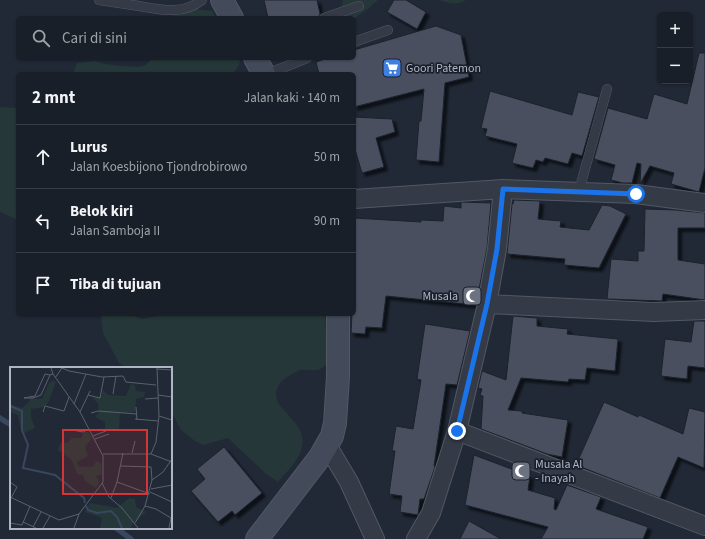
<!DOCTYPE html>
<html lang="id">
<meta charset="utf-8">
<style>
:root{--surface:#191f28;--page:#262c34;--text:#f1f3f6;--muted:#9fa2a8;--line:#373d45}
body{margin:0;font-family:"Source Sans 3",sans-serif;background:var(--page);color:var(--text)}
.controls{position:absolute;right:12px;top:12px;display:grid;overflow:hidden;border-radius:6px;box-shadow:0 1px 3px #0004}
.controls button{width:36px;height:36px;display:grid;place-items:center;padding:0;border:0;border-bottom:1px solid var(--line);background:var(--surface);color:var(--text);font:20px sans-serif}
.stop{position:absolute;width:12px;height:12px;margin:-9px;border:3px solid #1a73e8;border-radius:50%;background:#fff}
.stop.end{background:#1a73e8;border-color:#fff;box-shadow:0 1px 4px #0008}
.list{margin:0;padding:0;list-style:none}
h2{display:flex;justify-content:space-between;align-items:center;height:52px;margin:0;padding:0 16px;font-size:17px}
h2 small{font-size:13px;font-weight:400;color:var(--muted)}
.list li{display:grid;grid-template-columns:26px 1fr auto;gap:12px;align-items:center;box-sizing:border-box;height:64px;padding:0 16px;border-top:1px solid var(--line)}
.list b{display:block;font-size:15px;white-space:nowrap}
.list p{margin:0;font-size:13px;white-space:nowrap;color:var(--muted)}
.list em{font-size:13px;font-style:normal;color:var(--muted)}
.icon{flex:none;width:22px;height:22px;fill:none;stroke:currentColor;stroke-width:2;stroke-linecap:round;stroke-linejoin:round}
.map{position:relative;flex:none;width:705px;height:539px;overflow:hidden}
.search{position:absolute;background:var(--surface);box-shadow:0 1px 3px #0004;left:16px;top:16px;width:340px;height:44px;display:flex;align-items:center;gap:10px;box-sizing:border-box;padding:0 14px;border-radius:6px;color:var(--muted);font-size:15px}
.panel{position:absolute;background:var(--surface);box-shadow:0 1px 3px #0004;left:16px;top:72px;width:340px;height:244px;border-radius:6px}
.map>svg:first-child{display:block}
</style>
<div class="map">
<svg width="705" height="539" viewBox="0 0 705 539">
<defs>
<filter id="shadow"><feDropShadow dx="3.5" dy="3.5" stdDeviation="1" flood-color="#0009"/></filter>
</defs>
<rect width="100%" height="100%" fill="#212936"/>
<path fill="#263739" d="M343 0H378L369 8 355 18 346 16 341 10Z
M439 0H466C457 6 449 3 439 0Z
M195 9 212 11 216 18H171L175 14Z
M152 58H239L240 62 236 70 230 74H73L77 63 96 61 104 64 122 66 139 67 146 65Z
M0 107 18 108V220L0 212Z
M101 314H132L136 317 143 319 166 314H325L327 349 326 365C324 366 321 369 318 370 313 371 306 369 300 370 295 372 285 378 282 381 259 407 309 417 302 447 299 461 286 472 278 482L265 473 228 438 203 445 195 441 181 430 171 411V368H126L119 363 103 333Z"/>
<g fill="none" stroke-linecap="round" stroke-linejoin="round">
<path stroke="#38465e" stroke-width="5.5" d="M0 418 11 425
M116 528 131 539"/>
</g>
<path fill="#48505f" stroke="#1c222d" filter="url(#shadow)" d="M264 0H317L320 14 318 18H268Z
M394 0H406L426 12 417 29 387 12Z
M436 26 461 35 469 77 445 83 439 162 416 160 419 121H421L424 89 354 107V74H319L316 62 328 58H354V50Z
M699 53H705V168L699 192 671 184 674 173 650 166 640 184 641 164 637 163 632 183H623L611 180 615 165 594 159 608 108 647 119 654 94 687 104Z
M490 91 572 115 578 92 599 97 582 156 572 153 568 164 545 158 543 162 536 160 533 168 512 163 517 144 485 136 487 129 481 128Z
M354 117 392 119 395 132 376 138 384 167 362 173 354 146Z
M514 200 540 201 538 219 561 221 560 227 589 230 602 205 610 206 626 214 599 268 564 265 565 259 507 254 512 204H513Z
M461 202 491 203 487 248 476 305 386 296 382 328 366 327 365 334 351 333 352 314H354V218L421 222V220L443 221 444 206 461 208Z
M645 209 676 210 705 213V228H678V260L705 264V300L663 294 662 301 607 299 611 259 638 261V251H644Z
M513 316 537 318V326L568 329 567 334 618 339 615 371 587 368 585 380 569 379 568 382 521 378 508 410 522 411V413L568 420 562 457 547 454 481 429 483 396 480 395 482 389 478 388 482 371 506 380Z
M694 321H705V368L688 366 687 379 661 376 665 339 691 342Z
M425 324 470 331 457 385 446 384 434 466 435 467 424 499H420L418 515 400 512 402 496 389 494 395 451H392L396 426 413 429 421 380 417 379Z
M604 402 638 417 639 415 683 434 689 408 705 412 704 468 678 457 660 498 576 465Z
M224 447 262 493 235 515 232 511 218 522 191 491 205 479 197 469Z
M474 455 530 476 528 490 555 498 554 509 556 510 567 485 601 497 596 509 648 527 643 539H541L548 527 465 505Z
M469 521 501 539H460Z"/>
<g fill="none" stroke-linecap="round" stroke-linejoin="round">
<g stroke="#525864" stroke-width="10">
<path id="service" d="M99 0C112 2 126 4 139 6 161 10 183 15 202 0
M324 18 359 6
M354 42 388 30
M267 74 307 58
M579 191 607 89"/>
</g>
<g stroke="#525864" stroke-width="20">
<path id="minor" d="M354 199 503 189 636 194 705 203
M487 304 654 312 705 310
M457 431 705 526
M327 445 349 482 375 539
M416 539 431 513 457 431 487 304 497 249 503 189"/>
</g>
<g stroke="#525864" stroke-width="24">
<path id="secondary" d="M222 0 232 18
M255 58 264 74
M257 539 320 457 332 436 335 423 338 377V314"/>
</g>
<use href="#service" stroke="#353b46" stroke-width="9"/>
<use href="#minor" stroke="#353b46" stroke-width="18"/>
<use href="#secondary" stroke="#434a59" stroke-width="22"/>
</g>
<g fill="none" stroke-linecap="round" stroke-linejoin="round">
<path stroke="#1a73e8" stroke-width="5" d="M457 431 487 304 497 249 503 189 636 194"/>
</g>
<defs>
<g id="supermarket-square" transform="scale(1)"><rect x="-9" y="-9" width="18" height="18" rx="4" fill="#3f7fe0" stroke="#1a202b"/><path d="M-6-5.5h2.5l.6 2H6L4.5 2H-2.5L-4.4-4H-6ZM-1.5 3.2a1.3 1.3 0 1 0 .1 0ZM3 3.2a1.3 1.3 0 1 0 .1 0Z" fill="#fff"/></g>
<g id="mosque-square" transform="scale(1)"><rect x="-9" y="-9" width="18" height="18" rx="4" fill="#6b7280" stroke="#1a202b"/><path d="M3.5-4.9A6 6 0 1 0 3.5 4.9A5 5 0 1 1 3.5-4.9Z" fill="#fff"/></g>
</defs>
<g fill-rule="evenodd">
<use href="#supermarket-square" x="392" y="68"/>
<use href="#mosque-square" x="472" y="296"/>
<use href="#mosque-square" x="521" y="471"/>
</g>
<g text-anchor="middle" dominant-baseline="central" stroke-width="3.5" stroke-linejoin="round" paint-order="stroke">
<g font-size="12" fill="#afb5c3" stroke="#1a202b" text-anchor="start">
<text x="406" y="68">Goori Patemon</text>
<text x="458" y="296" text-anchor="end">Musala</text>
<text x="535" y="464">Musala Al<tspan x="535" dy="14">- Inayah</tspan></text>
</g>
</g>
<g transform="translate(10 367)">
<rect width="162" height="162" fill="#212936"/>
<path d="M43 13 46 15 38 36 34 40 21 42V50L25 61 12 67 8 48 0 45V37L12 41 19 35 21 28 24 32H32L39 16ZM121 17 125 18 126 24 135 25 134 30 126 32 125 45 110 46 109 63 102 62 95 65V55L85 50 89 45 88 36 82 31 91 30 93 23 98 28 116 29ZM74 65H78L82 71 75 80 78 89 67 95 68 99 78 100 84 99 86 94 91 96 92 107 86 109 89 115 86 121 75 114 73 108 67 107 62 93 48 83 50 76H57L62 71H71ZM119 131 125 132 126 140 136 145 123 156 121 161H90L92 151 75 145 80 136 107 141Z" fill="#263739"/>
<path fill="none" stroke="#38465e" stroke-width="2" d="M0 39 12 44V63L18 78 13 101 45 108 74 131 75 136M76 139 78 143 87 146 101 144 107 150 112 161"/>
<path fill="none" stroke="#5a616e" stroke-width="1" d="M41 1 43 7 70 45 93 89V115L69 147 64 161M52 1 59 4 92 10 113 9 116 15 146 18M147 2 162 3M40 8 35 7 25 29 14 31H23L31 28 40 8 43 7M45 11 52 1M103 27 106 9M78 28 90 31 94 10M148 28 162 30M135 32 148 31M64 37 76 7M126 40 127 53M33 45 35 39 54 44 59 30M70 45 80 24M81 46 88 44 127 47M149 49 162 53M125 52 148 54M62 63 73 65 79 62M83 69 96 64M85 72 99 67M122 86 125 74M93 87H141L162 95M141 87 146 75 149 49 147 1M111 99 141 100 142 113M0 115 7 120 1 131M107 115 140 127M92 116 99 130 112 141 128 161M141 122 162 118M140 125 162 135M0 130 49 153 69 147M101 131 107 115 113 86M135 139 146 142 161 151 159 161M13 155 26 161M0 156 12 158 20 139M125 156 135 139 142 113 153 105 162 92M23 160 31 145M33 161 40 149"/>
<path fill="#d23638" fill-opacity="0.15" stroke="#d23638" stroke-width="2" d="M53 63H137V127H53Z"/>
<rect width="162" height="162" fill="none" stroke="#afb5c3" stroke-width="2"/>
</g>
</svg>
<div class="controls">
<button>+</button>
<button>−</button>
</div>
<div class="stop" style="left:636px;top:194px"></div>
<div class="stop end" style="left:457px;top:431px"></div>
<div class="search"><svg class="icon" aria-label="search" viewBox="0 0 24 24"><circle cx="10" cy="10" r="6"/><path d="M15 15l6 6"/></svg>Cari di sini</div>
<section class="panel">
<h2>2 mnt<small>Jalan kaki · 140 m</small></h2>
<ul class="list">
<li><svg class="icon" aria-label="ahead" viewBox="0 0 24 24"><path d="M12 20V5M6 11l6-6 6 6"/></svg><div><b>Lurus</b><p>Jalan Koesbijono Tjondrobirowo</p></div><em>50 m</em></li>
<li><svg class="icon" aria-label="left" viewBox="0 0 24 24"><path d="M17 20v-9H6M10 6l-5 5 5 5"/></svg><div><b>Belok kiri</b><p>Jalan Samboja II</p></div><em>90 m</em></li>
<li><svg class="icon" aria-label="arrive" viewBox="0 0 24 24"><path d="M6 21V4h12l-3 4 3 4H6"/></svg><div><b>Tiba di tujuan</b></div></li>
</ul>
</section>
</div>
